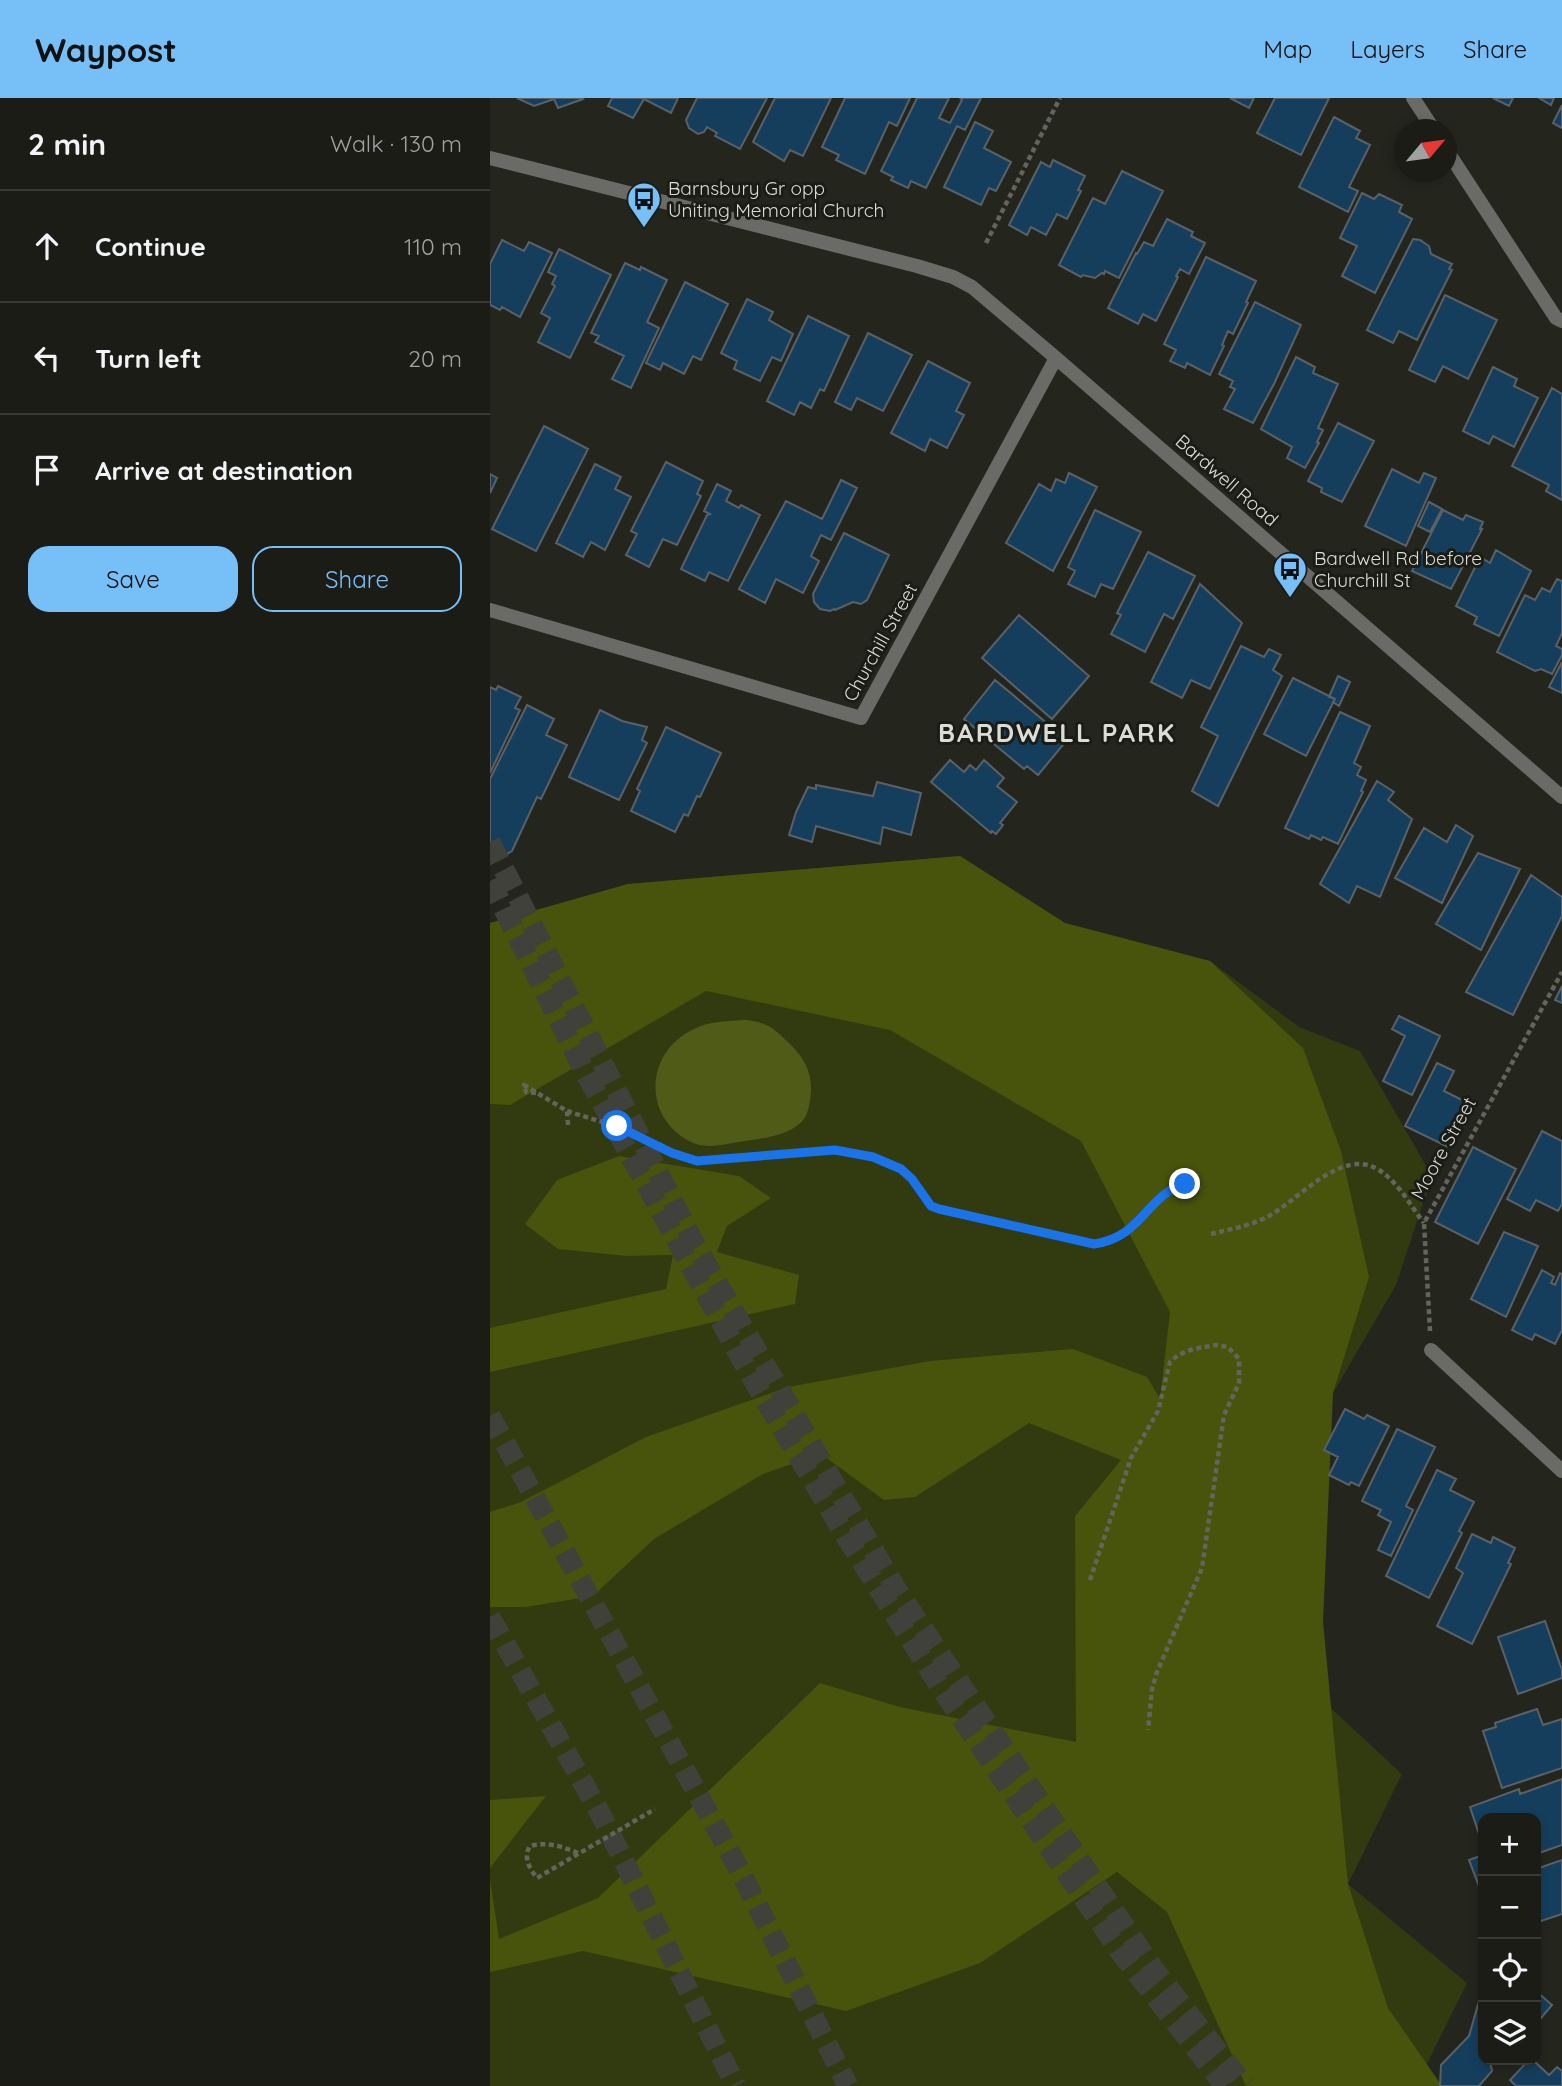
<!DOCTYPE html>
<meta charset="utf-8">
<style>
:root{--surface:#1b1c16;--page:#24251f;--text:#f1f3f6;--muted:#a0a1a1;--line:#393a35;--accent:#77bff7}
body{margin:0;font-family:Quicksand,sans-serif;background:var(--page);color:var(--text)}
.controls{position:absolute;right:21px;bottom:21px;display:grid;overflow:hidden;border-radius:14px;box-shadow:0 4px 10px #0003}
.controls button{width:63px;height:63px;display:grid;place-items:center;padding:0;border:0;border-bottom:2px solid var(--line);background:var(--surface);color:var(--text);font:35px sans-serif}
.compass{position:absolute;left:904px;top:21px;width:63px;height:63px;border-radius:50%;background:var(--surface);box-shadow:0 4px 10px #0003;rotate:61deg}
.stop{position:absolute;width:21px;height:21px;margin:-16px;border:5px solid #1a73e8;border-radius:50%;background:#fff}
.stop.end{background:#1a73e8;border-color:#fff;box-shadow:0 2px 7px #0008}
.list{margin:0;padding:0;list-style:none}
h2{display:flex;justify-content:space-between;align-items:center;height:91px;margin:0;padding:0 28px;font-size:30px}
h2 small{font-size:23px;font-weight:400;color:var(--muted)}
.list li{display:grid;grid-template-columns:46px 1fr auto;gap:21px;align-items:center;box-sizing:border-box;height:112px;padding:0 28px;border-top:2px solid var(--line)}
.list b{display:block;font-size:26px;white-space:nowrap}
.list em{font-size:23px;font-style:normal;color:var(--muted)}
.actions{display:flex;gap:14px;padding:21px 28px}
.actions a{flex:1;padding:16px 0;border:2px solid var(--accent);border-radius:21px;text-align:center;font-size:24px;color:var(--accent)}
.actions .main{background:var(--accent);color:#111}
.icon{flex:none;width:38px;height:38px;fill:none;stroke:currentColor;stroke-width:2;stroke-linecap:round;stroke-linejoin:round}
.map{position:relative;flex:none;width:1072px;height:1988px;overflow:hidden}
header{display:flex;align-items:center;gap:42px;box-sizing:border-box;height:98px;padding:0 35px;background:var(--accent);color:#111}
header strong{font-size:33px}
nav{display:flex;gap:38px;margin-inline-start:auto;font-size:24px}
main{display:flex}
aside{flex:1;background:var(--surface)}
.map>svg:first-child{display:block}
</style>
<header>
<strong>Waypost</strong>
<nav><a>Map</a><a>Layers</a><a>Share</a></nav>
</header>
<main>
<aside>
<h2>2 min<small>Walk · 130 m</small></h2>
<ul class="list">
<li><svg class="icon" aria-label="ahead" viewBox="0 0 24 24"><path d="M12 20V5M6 11l6-6 6 6"/></svg><div><b>Continue</b></div><em>110 m</em></li>
<li><svg class="icon" aria-label="left" viewBox="0 0 24 24"><path d="M17 20v-9H6M10 6l-5 5 5 5"/></svg><div><b>Turn left</b></div><em>20 m</em></li>
<li><svg class="icon" aria-label="arrive" viewBox="0 0 24 24"><path d="M6 21V4h12l-3 4 3 4H6"/></svg><div><b>Arrive at destination</b></div></li>
</ul>
<div class="actions"><a class="main">Save</a><a>Share</a></div>
</aside>
<div class="map">
<svg width="1072" height="1988" viewBox="0 0 1072 1988">
<rect width="100%" height="100%" fill="#24261e"/>
<path fill="#323a0f" d="M470 758 575 825 720 863 809 929 870 953 942 1078 906 1187 843 1295 742 1519 912 1676 858 1786 977 1885 926 1988H0V825L138 786Z"/>
<path fill="#48530c" d="M470 758 575 825 720 863 813 950 851 1053 879 1179 843 1295 833 1524 858 1786 898 1910 952 1988H756L677 1814 627 1774 490 1865 356 1913 93 1853 0 1874V1781L9 1841 108 1800 330 1585 410 1609 586 1644 585 1418 631 1362 539 1325 425 1399 394 1402 331 1356 273 1376 164 1441 103 1498 36 1509H0V1414L31 1404 156 1339 298 1289 440 1263 583 1251 657 1279 670 1301 680 1214 591 1043 400 932 216 893 20 1007 0 1006V825L138 786Z
M129 1058 249 1078 281 1100 237 1128 227 1154 309 1177 305 1206 0 1274V1230L176 1191 183 1157 136 1158 68 1151 35 1126 67 1082Z
M56 1698 0 1770V1702Z"/>
<path fill="#505b17" d="M256 922C280 925 283 930 300 946 317 963 324 979 320 1003 318 1012 317 1020 309 1026 294 1039 268 1041 249 1044 230 1047 214 1052 197 1042 152 1016 156 953 204 931 220 923 237 923 256 922Z"/>
<path fill="#153e5c" stroke="#596167" stroke-width="2" d="M27 0H92L93 1 68 10 64 1 44 8Z
M122 0H188L181 15 154 1 143 20 118 8Z
M207 0H277L250 51 225 38 227 35 217 29 214 34 208 36 199 30 196 22Z
M285 0H341L313 58 300 52 294 63 263 44Z
M355 0H420L407 28 399 24 375 76 346 62 349 57 332 49Z
M427 0H459L449 20 460 25 472 2 470 0H491L475 32 467 28 436 90 421 83 418 90 401 82 403 79 391 73Z
M740 0H764L759 10Z
M785 0H839L811 57 767 35Z
M1003 0H1023L1019 8Z
M1049 0H1064L1061 7Z
M1072 7V30L1063 25Z
M844 19 870 33 866 40 880 47 859 89 868 93 858 114 809 89Z
M485 24 503 33 494 50 521 64 506 93 499 90 491 107 454 89Z
M563 62 595 78 588 92 591 93 577 121 567 116 556 137 541 129 537 137 519 127 551 64 560 69Z
M632 73 673 93 629 180 615 173 614 176 612 175 605 180 593 177 591 179 569 167 603 100 615 106Z
M872 95 884 101 889 96 912 107 909 114 922 121 885 195 852 178 867 148 850 140Z
M677 121 703 134 701 138 715 145 699 176 690 171 686 178 688 179 666 223 653 216 648 226 618 210 646 155 647 156 654 144 663 148Z
M923 141 930 142 939 148 941 156 962 166 959 171 962 172 927 242 909 233 903 245 877 232Z
M12 142 34 153 39 144 62 155 30 219 12 209 10 212 0 207V166Z
M69 151 121 177 80 260 48 244 60 220 51 215 65 188 62 186 66 178 58 174Z
M716 159 766 183 756 204 758 205 743 236 738 233 732 247 734 248 720 277 697 265 695 270 680 263 686 252 674 246Z
M135 165 150 172 151 169 177 182 157 224 169 230 141 290 122 281 134 258 105 244 109 238 101 235Z
M195 184 238 206 211 262 203 258 194 276 173 265 170 272 156 265Z
M955 197 1007 222 978 281 953 268 945 284 919 272Z
M257 201 283 214 279 222 303 236 291 263 282 259 270 283 244 271 247 263 231 255Z
M765 204 811 227 784 286 763 325 734 311 745 291 740 289 743 283 729 276Z
M318 218 359 238 334 293 330 291 321 310 310 304 304 317 277 303Z
M378 235 422 257 393 313 367 300 361 312 345 304Z
M806 259 825 269 823 275 848 286 828 330 833 332 827 344 829 345 815 370 797 360 802 349 771 331Z
M438 263 480 285 466 313 474 317 457 350 440 341 435 353 401 335Z
M1003 269 1027 281 1024 288 1048 300 1024 349 1003 338 999 346 973 333Z
M1062 290 1072 296V402L1056 393 1059 387 1022 368Z
M848 325 884 343 852 404 831 394 832 390 818 383Z
M54 328 98 351 46 453 2 431Z
M176 364 213 383 207 396 211 398 187 447 173 441 159 469 136 457 147 436 141 433Z
M105 366 131 379 125 391 141 399 115 452 101 444 93 459 66 445Z
M902 371 929 385 934 375 946 380 916 448 875 428Z
M579 375 607 389 563 473 516 445 549 386 561 393 566 381 575 385Z
M0 376 7 380 0 395Z
M351 382 367 390 341 442 331 437 321 458 329 463 313 495 286 481 275 505 249 491 296 403 332 421Z
M227 386 241 393 236 403 249 410 251 407 270 417 238 483 219 474 215 483 191 471 217 417 220 416 214 413Z
M939 404 952 411 940 434 928 428Z
M605 412 651 434 623 491 611 486 605 499 578 486 585 473 578 469Z
M953 412 973 422 976 417 993 424 990 431H992L961 491 922 473Z
M354 435 399 457 377 502 371 506 363 504 345 512 344 511 340 513 330 511 324 504 323 496Z
M1006 452 1041 473 1009 538 984 526 987 519 966 508 990 459 1000 465Z
M658 454 705 478 683 521 674 516 655 554 621 536 631 517 627 515Z
M1067 481 1072 483V535L1066 548 1072 551V557L1062 576 1051 571 1045 573 1007 554 1035 497 1045 502 1052 490 1060 494Z
M710 486 752 525 720 591 701 582 692 600 661 584Z
M529 517 599 578 562 621 492 560Z
M751 548 774 559 779 551 791 557 783 572 792 578 728 708 702 693 728 638 711 629Z
M1072 564V595L1059 589Z
M848 578 860 584 849 608 843 604 845 601 839 599Z
M803 580 845 601 816 658 774 636Z
M505 582 577 642 548 677 537 668 534 671 474 621Z
M8 588 31 599 25 610 30 612 0 675V589L6 592Z
M37 607 64 621 56 637 77 647 51 701 47 699 22 753 10 760 0 762V681Z
M110 612 132 623 157 629 152 642 157 645 129 702 79 679Z
M850 614 880 628 864 665 871 669 867 677 876 682 871 693 873 694 848 746 833 739 831 742 821 737 819 741 795 730Z
M176 629 231 655 210 699 207 698 198 718 194 716 185 734 141 713 150 693 147 691Z
M460 662 474 674 480 667 486 672 494 662 514 680 507 688 527 704 510 725 513 727 506 736 502 733 501 735 441 684Z
M887 683 904 694 898 702 922 721 890 799 867 788 859 805 830 786Z
M387 684 431 695 421 737 393 729 390 746 326 728 322 744 299 737 306 714 318 689 326 691V687L383 698Z
M966 727 983 738 952 805 905 780 934 730 957 744Z
M988 755 1030 771 991 852 946 826Z
M1041 777 1072 799V818L1023 917 976 894Z
M1072 888V905L1065 902Z
M909 918 950 938 922 997 893 983 915 938 902 931Z
M947 965 964 973 954 993 980 1006 958 1049 915 1028Z
M1052 1033 1072 1043V1106L1068 1113 1046 1102 1040 1113 1017 1101Z
M983 1049 1026 1071 988 1146 945 1124Z
M1014 1134 1048 1148 1016 1219 981 1201Z
M1052 1172 1064 1179 1061 1185 1065 1187 1070 1175 1072 1176V1232L1065 1246 1045 1236 1042 1242 1022 1232Z
M855 1311 874 1321 877 1317 899 1328 869 1388 861 1384 859 1387 839 1377 848 1359 834 1352Z
M907 1331 945 1349 916 1408 923 1412 901 1458 888 1452 901 1424 888 1417 891 1412 872 1403Z
M947 1372 966 1381 960 1392 984 1404 969 1433 972 1435 939 1500 896 1478Z
M982 1436 1001 1445 1003 1439 1025 1450 1018 1465 1021 1466 982 1546 947 1528 973 1475 966 1470Z
M1055 1523 1072 1572V1580L1028 1596 1008 1539Z
M1047 1611 1053 1627 1072 1621V1670L1012 1690 993 1633 1006 1629 1005 1625Z
M1072 1681V1747L1046 1756V1720H993V1748L980 1709 1029 1691 1030 1696Z
M993 1757V1786L989 1788 979 1762Z
M1072 1762V1816L1048 1824 1046 1818V1771Z
M1046 1893 1062 1907 1046 1926Z
M993 1902V1962H1000L1002 1973 989 1988H950L951 1967 979 1938 989 1903Z
M1039 1962H1043L1059 1977 1067 1969 1072 1973V1988H1026L1020 1982Z"/>
<g fill="none" stroke-linecap="round" stroke-linejoin="round">
<path stroke="#3f413a" stroke-width="21" stroke-dasharray="21 10" stroke-linecap="butt" d="M0 744 206 1149 406 1491 662 1869 755 1988
M0 783 96 976 257 1271 355 1437 451 1590 631 1855 735 1988
M0 1318 250 1773 358 1988
M0 1519 110 1715 246 1988"/>
<path stroke="#63655d" stroke-width="4.5" stroke-dasharray="5 3.5" stroke-linecap="butt" d="M496 145 570 0
M46 995 36 994 34 987 77 1013 78 1027
M77 1013 141 1033 182 1055 207 1063 345 1052 383 1059 411 1071 422 1081 441 1108 449 1111 604 1146C618 1144 633 1138 644 1129 664 1112 679 1075 710 1091
M721 1136C740 1131 760 1128 777 1119 808 1103 852 1048 889 1072 908 1084 920 1107 934 1125
M940 1233 934 1125 1072 874
M600 1482 641 1360 668 1313 680 1264 688 1257 703 1251 726 1247 738 1249 749 1261V1285L734 1317 712 1470 667 1574 662 1591 658 1632
M88 1755C73 1749 57 1743 40 1748 33 1759 39 1770 47 1780L165 1711"/>
<path stroke="#6a6b67" stroke-width="14" d="M923 0 944 32
M956 51 1066 220 1072 223
M0 60 427 168 463 179 482 189 566 260 1072 699
M0 512 371 620 566 260
M941 1252 1072 1373"/>
</g>
<g fill="none" stroke-linecap="round" stroke-linejoin="round">
<path stroke="#1a73e8" stroke-width="9" d="M127 1028 182 1055 207 1063 345 1052 383 1059 411 1071 422 1081 441 1108 449 1111 604 1146C653 1139 656 1097 695 1086"/>
</g>
<defs>
<g id="bus-pin" transform="scale(1.75)"><path d="M0 17L-7.5 6A9.5 9.5 0 1 1 7.5 6Z" fill="#77bff7" stroke="#1a1c15"/><path d="M-5-6H5V4H4V6H2V4H-2V6H-4V4H-5ZM-3.5-4V0h7V-4ZM-3.5 1.2v1.5H-2V1.2ZM2 1.2v1.5H3.5V1.2Z" fill="#111"/></g>
</defs>
<g fill-rule="evenodd">
<use href="#bus-pin" x="154" y="101"/>
<use href="#bus-pin" x="800" y="471"/>
</g>
<g text-anchor="middle" dominant-baseline="central" stroke-width="6" stroke-linejoin="round" paint-order="stroke">
<g font-size="19" fill="#dadcd6" stroke="#1a1c15" text-anchor="start">
<text x="178" y="90">Barnsbury Gr opp<tspan x="178" dy="22">Uniting Memorial Church</tspan></text>
<text x="824" y="460">Bardwell Rd before<tspan x="824" dy="22">Churchill St</tspan></text>
</g>
<g font-size="19" fill="#dadcd6" stroke="#1a1c15">
<text transform="translate(737 382) rotate(41)">Bardwell Road</text>
<text transform="translate(390 544) rotate(-61)">Churchill Street</text>
<text transform="translate(953 1050) rotate(-61)">Moore Street</text>
</g>
<g font-size="26" font-weight="bold" letter-spacing="2" fill="#dadcd6" stroke="#1a1c15">
<text x="567" y="634">BARDWELL PARK</text>
</g>
</g>
</svg>
<div class="controls">
<button>+</button>
<button>−</button>
<button><svg class="icon" aria-label="locate" viewBox="0 0 24 24"><circle cx="12" cy="12" r="6"/><path d="M12 2v4M12 18v4M2 12h4M18 12h4"/></svg></button>
<button><svg class="icon" aria-label="layers" viewBox="0 0 24 24"><path d="M12 4l9 5-9 5-9-5zM3 14l9 5 9-5"/></svg></button>
</div>
<svg class="compass" viewBox="-18 -18 36 36"><path d="M0-13l5 13h-10z" fill="#e53935"/><path d="M0 13l5-13h-10z" fill="#a0a1a1"/></svg>
<div class="stop" style="left:127px;top:1028px"></div>
<div class="stop end" style="left:695px;top:1086px"></div>
</div>
</main>
